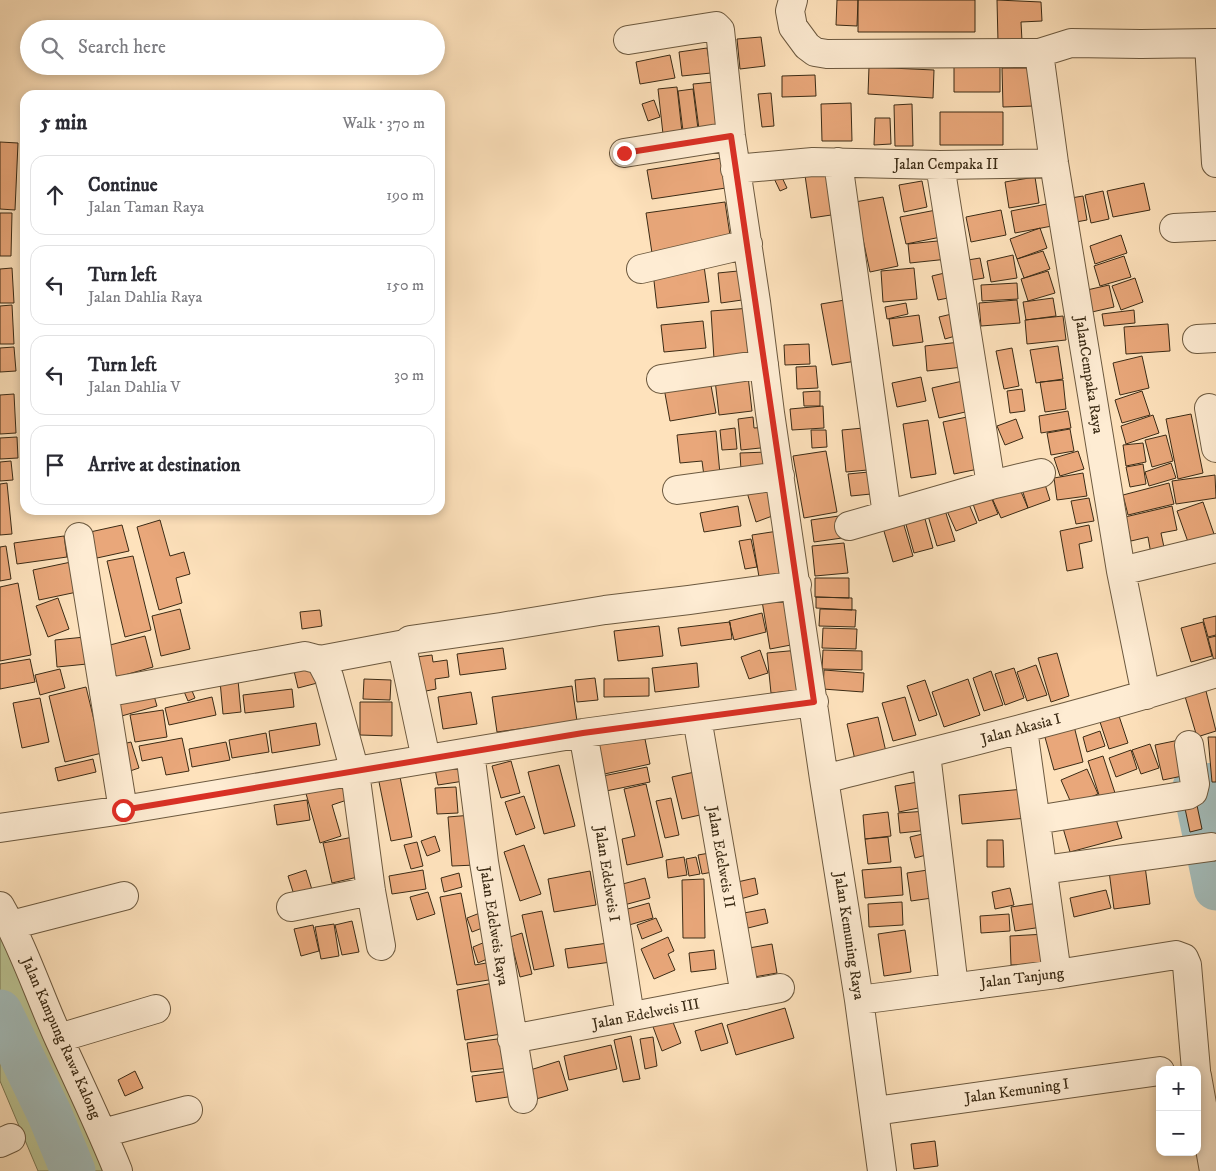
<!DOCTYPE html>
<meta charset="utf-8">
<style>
:root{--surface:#fff;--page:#f7f7f7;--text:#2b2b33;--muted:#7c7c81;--line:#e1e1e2}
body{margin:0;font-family:"IM FELL DW Pica",serif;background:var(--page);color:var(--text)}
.controls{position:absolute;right:15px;bottom:15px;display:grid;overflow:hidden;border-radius:10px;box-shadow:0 2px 8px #0003}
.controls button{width:45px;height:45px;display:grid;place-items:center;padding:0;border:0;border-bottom:1px solid var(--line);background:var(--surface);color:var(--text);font:25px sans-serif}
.stop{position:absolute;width:15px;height:15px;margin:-11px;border:4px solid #d93025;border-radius:50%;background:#fff}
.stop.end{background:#d93025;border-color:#fff;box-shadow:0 1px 5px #0008}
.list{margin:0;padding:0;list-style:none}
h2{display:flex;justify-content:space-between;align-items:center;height:65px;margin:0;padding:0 20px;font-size:21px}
h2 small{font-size:16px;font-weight:400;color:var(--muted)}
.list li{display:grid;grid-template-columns:32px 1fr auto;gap:15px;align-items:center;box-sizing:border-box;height:80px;margin:0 10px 10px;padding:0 10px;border:1px solid var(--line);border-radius:15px}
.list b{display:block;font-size:19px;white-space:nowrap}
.list p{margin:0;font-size:16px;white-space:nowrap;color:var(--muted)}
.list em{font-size:16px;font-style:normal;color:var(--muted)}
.icon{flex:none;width:28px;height:28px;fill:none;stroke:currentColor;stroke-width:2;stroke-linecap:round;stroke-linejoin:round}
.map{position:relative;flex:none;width:1216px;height:1171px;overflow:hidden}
.search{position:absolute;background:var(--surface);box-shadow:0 2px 8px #0003;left:20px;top:20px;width:425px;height:55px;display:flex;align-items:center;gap:12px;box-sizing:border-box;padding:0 18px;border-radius:28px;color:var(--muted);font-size:19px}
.panel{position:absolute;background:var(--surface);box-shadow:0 2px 8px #0003;left:20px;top:90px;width:425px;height:425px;border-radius:15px}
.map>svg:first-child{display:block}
</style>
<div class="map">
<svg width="1216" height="1171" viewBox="0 0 1216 1171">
<rect width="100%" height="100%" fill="#fee2bc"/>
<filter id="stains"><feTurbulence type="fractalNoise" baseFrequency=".004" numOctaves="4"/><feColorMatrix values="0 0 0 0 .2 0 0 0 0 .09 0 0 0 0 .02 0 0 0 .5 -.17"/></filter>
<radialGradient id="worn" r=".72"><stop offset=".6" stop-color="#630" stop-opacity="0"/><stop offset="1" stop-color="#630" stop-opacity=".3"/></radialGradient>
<path fill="#bbc494" stroke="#7b7854" d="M0 906 118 1171H38L0 1081Z"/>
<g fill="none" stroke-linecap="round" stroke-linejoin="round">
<path stroke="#a3bcba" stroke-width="45" d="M1216 785 1195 787 1216 888
M0 1012 50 1115 73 1171"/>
</g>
<path fill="#e9a77a" stroke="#3b2b15" d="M837 0H858L857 26 836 25Z
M858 0H975V32H858Z
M997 0 1041 2 1042 21 1021 22 1022 41 998 42Z
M761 37 765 66 740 69 737 39Z
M707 48 711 73 682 76 679 52Z
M670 55 675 78 640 84 636 62Z
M869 67 934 70 933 98 868 94Z
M954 67H1000V92H954Z
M1002 68H1033L1034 106 1003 107Z
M815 75 816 96 782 97V76Z
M714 82 719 127 699 129 693 84Z
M677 87 682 132 663 134 658 89Z
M693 89 698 129 683 131 678 91Z
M771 93 774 126 762 127 758 94Z
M654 100 660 117 648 121 642 104Z
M851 103 852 141H822L821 104Z
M912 104 913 146H895L894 105Z
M940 112H1003V145H940Z
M875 118H890L891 144 874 145Z
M0 142 18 143 15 210 0 209Z
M722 158 726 188 652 199 647 170Z
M832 164 838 214 811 218 804 168Z
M778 169 787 188 780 191 771 172Z
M1035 177 1039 203 1009 208 1005 182Z
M922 181 927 207 904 212 899 185Z
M1144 183 1150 210 1113 217 1107 191Z
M1103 191 1109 219 1091 223 1085 195Z
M1083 196 1087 220 1076 222 1071 198Z
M883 197 898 266 870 272 855 202Z
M725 202 731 242 652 253 646 213Z
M1047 204 1052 226 1015 233 1011 211Z
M936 210 941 237 906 244 900 217Z
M1001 210 1006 235 971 242 966 217Z
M0 213H12L11 256H0Z
M1040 228 1047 248 1017 259 1010 239Z
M1121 235 1127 253 1095 264 1090 246Z
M947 240 948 259 910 263 908 244Z
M1043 251 1050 269 1024 278 1017 259Z
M1013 255 1017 278 991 282 987 261Z
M1124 256 1131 277 1100 286 1094 266Z
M980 258 984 278 972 280 968 260Z
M704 266 709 302 657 308 653 272Z
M12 268 14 303H0V269Z
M914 268 917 299 883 302 881 271Z
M738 271 742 300 721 303 718 273Z
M953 271 958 296 938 300 932 276Z
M1048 271 1055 293 1028 301 1021 279Z
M1135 278 1143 302 1121 310 1112 286Z
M1017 283 1018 299 982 301 981 285Z
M1109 285 1114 307 1092 312 1087 290Z
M1053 298 1056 316 1026 320 1023 302Z
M851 299 862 360 832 365 821 304Z
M1017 300 1020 323 981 326 979 303Z
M906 303 908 314 887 319 885 307Z
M12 305 14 344H0V306Z
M751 308 755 357 714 359 711 311Z
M1134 310 1135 323 1104 326 1102 314Z
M956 313 962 334 945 339 939 317Z
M919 315 923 342 893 346 889 319Z
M1063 316 1066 340 1027 344 1025 320Z
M703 321 706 348 664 352 661 325Z
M1168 324 1170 351 1126 354 1124 327Z
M960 342 963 367 927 371 925 346Z
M809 344 810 364 785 365 784 345Z
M1058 346 1063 379 1036 383 1030 350Z
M14 347 16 371 0 372V348Z
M1012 348 1019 386 1004 389 996 351Z
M1142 356 1149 388 1120 395 1113 363Z
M816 366 818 388 797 389 796 367Z
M748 376 752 411 719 415 715 380Z
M921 377 926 401 897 407 892 383Z
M710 380 716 413 670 421 664 388Z
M967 380 974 410 939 418 932 388Z
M1063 380 1066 409 1045 412 1040 382Z
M1022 389 1025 411 1010 413 1007 391Z
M820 391V406H804L803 392Z
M1142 391 1150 415 1122 423 1115 400Z
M14 394 16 433 0 434V395Z
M823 406 824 428 792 430 790 409Z
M1068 411 1071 428 1041 433 1039 416Z
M1191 414 1203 473 1178 479 1166 419Z
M1153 415 1159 433 1126 444 1121 426Z
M972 416 983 468 954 474 943 422Z
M753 417 754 428 768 427 770 447 741 450 738 419Z
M1016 419 1023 438 1005 445 997 426Z
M928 420 936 474 911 478 903 424Z
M874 427 878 469 846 472 842 430Z
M735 428 737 449 722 450 720 430Z
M1070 429 1074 451 1051 455 1047 433Z
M811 430H826L827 447 812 448Z
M716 431 720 474 704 476 702 461 680 463 677 435Z
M1166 435 1173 461 1152 467 1145 440Z
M17 437 18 458 0 459V438Z
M1143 443 1146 462 1126 466 1123 445Z
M826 451 837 512 804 518 793 456Z
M1078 451 1084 469 1060 476 1054 458Z
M768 452 769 469 741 470 740 453Z
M11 461 13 480 0 481V462Z
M1171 463 1176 478 1149 486 1145 472Z
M1143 464 1146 484 1130 487 1126 467Z
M879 471 881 493 851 496 848 474Z
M1083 473 1087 496 1057 500 1054 478Z
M1042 475 1050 500 1028 508 1020 483Z
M1215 475 1216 498 1176 504 1172 481Z
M7 483 12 534 0 535V484Z
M765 483 775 515 756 522 746 489Z
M1169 483 1174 504 1128 515 1123 495Z
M1019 487 1028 508 1001 518 992 498Z
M991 497 998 514 979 521 973 504Z
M1089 498 1094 521 1076 524 1071 501Z
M968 502 977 523 956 531 947 511Z
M1203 502 1214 534 1188 542 1177 511Z
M943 504 955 541 937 546 926 509Z
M738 506 741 526 704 532 700 513Z
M1172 506 1177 530 1161 533 1165 552 1151 554 1148 537 1131 541 1125 517Z
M922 508 933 548 914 553 903 514Z
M901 515 913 556 893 562 881 521Z
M839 516 842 538 814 542 811 520Z
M160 520 170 556 184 552 190 574 176 578 182 603 159 610 137 527Z
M122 525 129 551 97 558 90 532Z
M1089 525 1092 541 1079 544 1083 568 1067 571 1060 531Z
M778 531 786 579 760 583 752 535Z
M64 536 67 557 17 564 14 543Z
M751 539 757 567 745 569 739 541Z
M844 543 848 573 815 576 812 546Z
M6 546 11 579 0 581V547Z
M133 556 151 630 125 637 107 561Z
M71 562 77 592 39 600 33 570Z
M815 578H849V598L815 597Z
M18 583 31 655 0 661V587Z
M788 596 796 644 770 649 762 601Z
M816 597 852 598V610L816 608Z
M58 598 69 629 48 637 36 606Z
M180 609 190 649 161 656 152 616Z
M820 609 856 610 855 627 819 626Z
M320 610 322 626 302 629 300 612Z
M762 613 766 632 734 640 729 621Z
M1216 616V635L1208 637 1203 619Z
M730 622 732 639 681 646 678 628Z
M1203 622 1212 656 1191 662 1181 628Z
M659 626 663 656 618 661 614 631Z
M823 628 857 629 856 649 822 648Z
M145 636 153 667 114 678 106 646Z
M1216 636V660L1214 661 1208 638Z
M85 637 87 664 57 667 55 640Z
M503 648 506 669 460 675 457 654Z
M760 650 768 673 749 679 741 657Z
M799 650 803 690 771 693 767 653Z
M823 650 862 651V670L822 669Z
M1057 653 1069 696 1051 702 1038 658Z
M432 655 433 662 447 660 449 677 435 679 436 689 421 692 416 657Z
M30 659 35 682 0 689V664Z
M697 663 699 687 655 692 652 668Z
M322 664 325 681 298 688 294 671Z
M1036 665 1047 695 1027 701 1017 672Z
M1014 668 1024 698 1005 705 995 674Z
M60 669 65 688 40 695 35 675Z
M824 670 864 673 863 692 823 689Z
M991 671 1003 705 984 711 973 678Z
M595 678 598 700 577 702 575 680Z
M649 678V696L604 697V679Z
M364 679 391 680 390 700 363 699Z
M968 679 980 715 944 727 932 692Z
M238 680 241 712 223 714 220 681Z
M925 680 937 715 919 721 907 686Z
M190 686 195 698 188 701 183 689Z
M572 686 577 721 497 732 492 697Z
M86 687 102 753 65 762 49 696Z
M1205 687 1216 731 1197 737 1184 693Z
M152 689 157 706 118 717 113 699Z
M292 689 294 707 245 713 243 695Z
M471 692 477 724 443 729 438 697Z
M212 697 216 715 169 725 165 708Z
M905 697 916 735 893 741 882 703Z
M40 698 49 742 22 748 13 703Z
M360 702H392V736L360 735Z
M163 710 167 737 135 742 130 715Z
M1117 710 1128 743 1109 749 1098 716Z
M878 717 886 752 855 760 847 724Z
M1073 722 1083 762 1054 770 1043 730Z
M316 723 320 745 272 753 269 731Z
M643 729 650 764 600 775 592 741Z
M1100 731 1105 746 1087 752 1083 737Z
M266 733 269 752 232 758 229 740Z
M1208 737H1216V782H1212Z
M182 738 189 771 166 775 162 757 142 761 139 746Z
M1184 739 1192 774 1163 780 1155 745Z
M131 742 139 768 127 772 119 745Z
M226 742 230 760 192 767 189 749Z
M1150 744 1159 768 1141 774 1132 750Z
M1131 750 1137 769 1116 777 1109 758Z
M1103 756 1115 793 1100 798 1088 761Z
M93 759 96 772 58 781 55 768Z
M511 761 520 793 501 798 492 766Z
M461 764 464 781 438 785 435 769Z
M559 765 575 826 544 834 528 772Z
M647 767 650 782 606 791 603 776Z
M1087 769 1098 794 1072 805 1061 780Z
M699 771 709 813 682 819 672 777Z
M399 772 412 837 391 841 378 777Z
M340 780 347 800 332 805 341 836 320 843 305 790Z
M918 782 923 807 899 812 895 786Z
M646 784 663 857 627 865 622 839 635 836 624 789Z
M456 787 458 813 437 814 435 788Z
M1024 789 1027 818 962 824 959 795Z
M524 796 535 828 516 835 505 802Z
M1195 796 1202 829 1190 832 1183 799Z
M671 798 679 835 665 838 656 801Z
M307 800 310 820 277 825 274 805Z
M928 811 929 830 900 833 898 813Z
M888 812 891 836 865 839 863 815Z
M1114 813 1122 838 1070 852 1063 828Z
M472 815 476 865 452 866 448 817Z
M931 832 937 852 915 858 910 837Z
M435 836 440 851 427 856 421 841Z
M353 837 362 876 332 883 323 843Z
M888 837 891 862 868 864 865 839Z
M987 840H1003L1004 867H987Z
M417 842 423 866 411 869 404 845Z
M524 845 541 894 520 901 504 852Z
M715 852 718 871 702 874 698 855Z
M684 857 687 875 668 878 666 860Z
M696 857 700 874 689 876 686 859Z
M1145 866 1150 904 1114 909 1109 871Z
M901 867 903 895 865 898 862 870Z
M935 869 939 897 911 901 907 873Z
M306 870 313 893 295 898 288 876Z
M423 870 426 889 392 894 389 876Z
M590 871 596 905 554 912 548 879Z
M459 873 462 887 444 892 441 878Z
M645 878 650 898 624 905 619 885Z
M755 878 758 894 737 900 733 883Z
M704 879 705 938H683L682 880Z
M1010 888 1014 905 995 909 992 892Z
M1106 890 1111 908 1074 917 1070 898Z
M428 892 435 914 417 920 410 897Z
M461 893 475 965 492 962 495 979 457 985 440 897Z
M902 902 903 925 869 927 868 904Z
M1045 902 1049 926 1015 931 1011 907Z
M649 903 653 918 629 925 624 910Z
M765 909 768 923 748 928 744 913Z
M485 911 490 925 472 932 467 918Z
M542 911 554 966 534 970 522 915Z
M1009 914 1010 931 981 933 980 916Z
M656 918 662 931 642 939 637 925Z
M352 921 359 952 342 955 335 925Z
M334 924 339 956 321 959 315 927Z
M313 925 319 951 301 956 294 929Z
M905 930 911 972 884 976 878 934Z
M522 933 532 974 520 977 510 937Z
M1046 934 1047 963 1011 965 1010 936Z
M668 937 674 951 668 954 675 970 654 979 641 949Z
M490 940 496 955 478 963 473 947Z
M608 943 611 962 568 968 565 949Z
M772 944 777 973 754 977 749 948Z
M714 950 716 969 691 972 689 953Z
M498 982 507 1033 465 1040 457 990Z
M785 1008 794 1038 736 1055 727 1025Z
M671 1017 681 1043 662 1051 652 1024Z
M722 1023 728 1043 701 1051 695 1031Z
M631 1036 640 1079 623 1082 614 1040Z
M653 1037 657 1066 645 1069 640 1039Z
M505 1038 509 1068 471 1072 467 1043Z
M611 1045 617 1069 569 1080 564 1056Z
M559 1061 568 1090 536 1099 527 1071Z
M135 1071 143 1088 125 1096 118 1080Z
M510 1071 514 1096 476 1102 472 1076Z
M935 1141 938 1166 914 1169 911 1144Z"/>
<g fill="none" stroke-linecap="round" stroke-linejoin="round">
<g stroke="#6c593f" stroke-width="30">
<path id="minor" d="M793 0 790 11 793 27 807 46 815 52 827 54 1039 53 1071 43 1141 44 1216 43
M628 40 716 26 720 30 731 136 756 302 770 413 824 779 859 1000 882 1171
M1209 44 1216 163
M1039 53 1054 163 1121 571 1146 695
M624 153 731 136
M838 162 887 515
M940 165 991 485
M735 169 813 162 940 165 1054 163
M1174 228 1216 226
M641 269 748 244
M1197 339 1216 338
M661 379 764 364
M1209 408 1216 448
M677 490 780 476
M849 526 991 485 1041 473
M79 537 123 810
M1121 571 1216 548
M405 644 403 651 426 759
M320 660 405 644 410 640 501 627 605 610 689 600 797 585
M104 693 305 656 320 660 329 677 355 772 371 891 381 946
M697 718 745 995
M1023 729 1057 974
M583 733 604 850 630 1016
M470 752 484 862 523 1099
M926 754 954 987
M824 779C955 746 1087 714 1216 673
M1036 820 1188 795 1193 792 1195 784 1189 745
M0 828 123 810 583 733 814 702
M1043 870 1211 847
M0 906C24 948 39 995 59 1039 79 1083 100 1126 118 1171
M291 907 371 891
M11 925 124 896
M859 1000 1057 974 1176 955 1184 958 1187 965 1196 1070
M59 1038 156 1009
M512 1039 780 988
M1197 1076 1214 1171
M875 1111 1160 1071
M103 1133 188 1110
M0 1143 11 1138"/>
</g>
<use href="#minor" stroke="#feecd3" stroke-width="28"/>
</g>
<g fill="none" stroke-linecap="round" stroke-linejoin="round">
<path stroke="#d93025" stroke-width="6" d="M123 810 583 733 814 702 731 136 624 153"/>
</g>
<g text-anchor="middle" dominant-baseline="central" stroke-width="5" stroke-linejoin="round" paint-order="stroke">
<g font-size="15" fill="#3b2b15" stroke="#feecd3">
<text x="946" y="164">Jalan Cempaka II</text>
<text transform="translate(1089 375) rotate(81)">JalanCempaka Raya</text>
<text transform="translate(1021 729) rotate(-15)">Jalan Akasia I</text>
<text transform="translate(721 857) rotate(80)">Jalan Edelweis II</text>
<text transform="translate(607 874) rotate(81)">Jalan Edelweis I</text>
<text transform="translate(494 926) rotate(81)">Jalan Edelweis Raya</text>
<text transform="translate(849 936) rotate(81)">Jalan Kemuning Raya</text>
<text transform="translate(1022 978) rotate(-7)">Jalan Tanjung</text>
<text transform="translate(646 1014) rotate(-11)">Jalan Edelweis III</text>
<text transform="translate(61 1038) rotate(66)">Jalan Kampung Rawa Kalong</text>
<text transform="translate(1017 1091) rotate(-8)">Jalan Kemuning I</text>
</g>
</g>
<rect width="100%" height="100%" filter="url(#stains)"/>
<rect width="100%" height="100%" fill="url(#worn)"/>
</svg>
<div class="controls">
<button>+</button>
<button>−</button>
</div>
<div class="stop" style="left:123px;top:810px"></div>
<div class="stop end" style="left:624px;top:153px"></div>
<div class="search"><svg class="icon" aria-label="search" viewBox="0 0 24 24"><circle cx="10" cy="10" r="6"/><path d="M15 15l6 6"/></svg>Search here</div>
<section class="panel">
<h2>5 min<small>Walk · 370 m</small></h2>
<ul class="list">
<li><svg class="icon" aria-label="ahead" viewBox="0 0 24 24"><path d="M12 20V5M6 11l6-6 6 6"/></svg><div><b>Continue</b><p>Jalan Taman Raya</p></div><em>190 m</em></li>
<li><svg class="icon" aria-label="left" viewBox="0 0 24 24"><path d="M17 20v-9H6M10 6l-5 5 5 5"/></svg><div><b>Turn left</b><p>Jalan Dahlia Raya</p></div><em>150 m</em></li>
<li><svg class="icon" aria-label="left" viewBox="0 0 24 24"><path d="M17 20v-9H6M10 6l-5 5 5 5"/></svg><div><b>Turn left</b><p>Jalan Dahlia V</p></div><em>30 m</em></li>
<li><svg class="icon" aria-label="arrive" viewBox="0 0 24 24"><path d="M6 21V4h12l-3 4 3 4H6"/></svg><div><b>Arrive at destination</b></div></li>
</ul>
</section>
</div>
